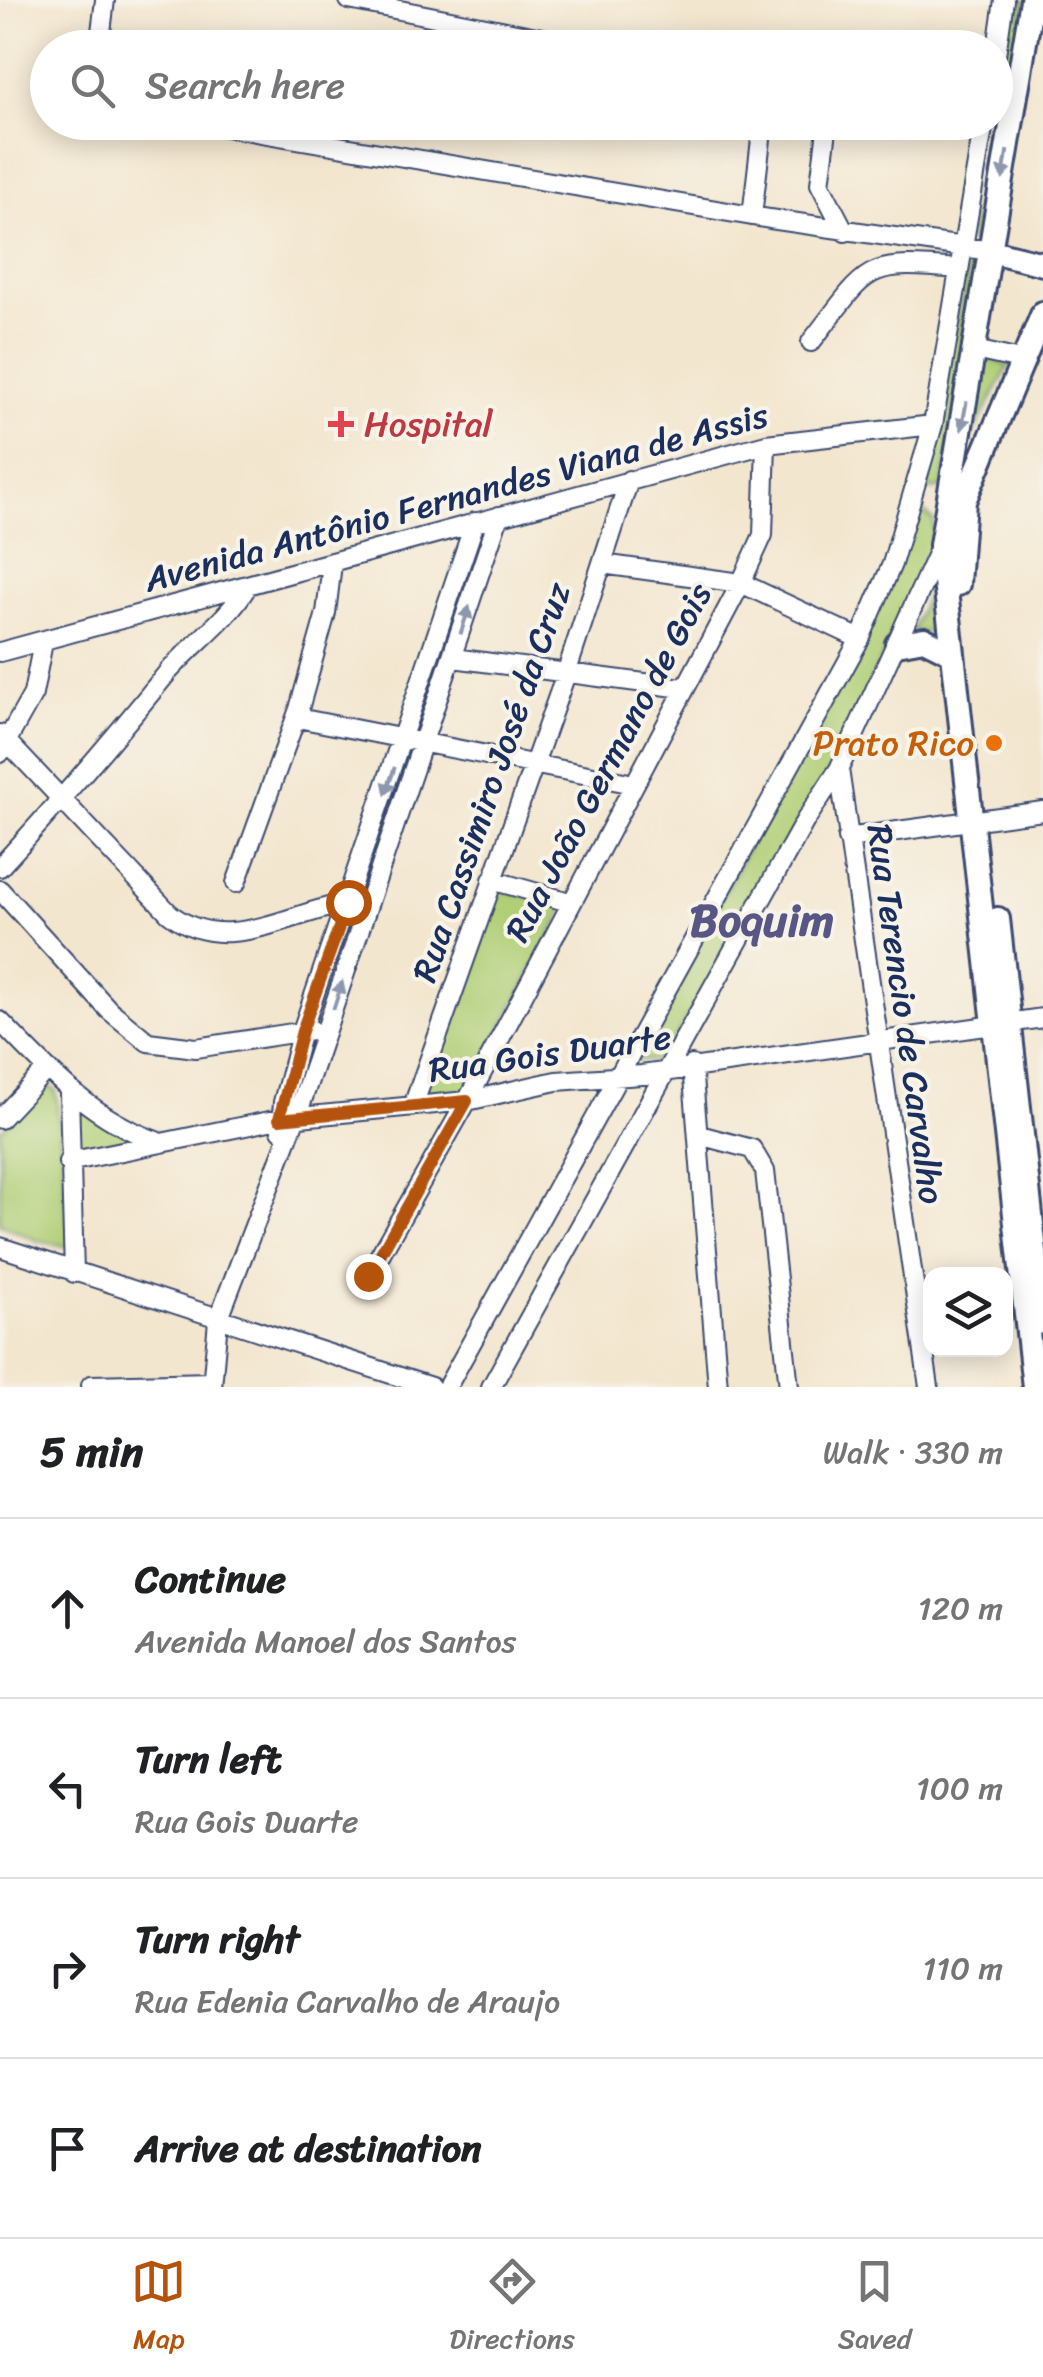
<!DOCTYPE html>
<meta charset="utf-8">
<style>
:root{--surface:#fff;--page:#f2f2f2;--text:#202124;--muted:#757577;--line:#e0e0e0;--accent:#b45309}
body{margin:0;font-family:Sriracha,sans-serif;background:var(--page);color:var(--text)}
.controls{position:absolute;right:30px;bottom:30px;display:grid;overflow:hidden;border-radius:20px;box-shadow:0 5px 25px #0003}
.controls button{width:90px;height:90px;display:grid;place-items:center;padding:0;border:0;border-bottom:2px solid var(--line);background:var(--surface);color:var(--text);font:50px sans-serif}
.stop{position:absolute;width:30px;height:30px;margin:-22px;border:8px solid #b45309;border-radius:50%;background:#fff}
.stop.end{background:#b45309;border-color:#fff;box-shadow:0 2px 10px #0008}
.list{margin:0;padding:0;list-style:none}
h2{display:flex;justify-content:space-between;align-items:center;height:130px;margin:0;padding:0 40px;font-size:42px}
h2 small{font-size:32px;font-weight:400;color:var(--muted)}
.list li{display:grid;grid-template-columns:65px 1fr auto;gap:30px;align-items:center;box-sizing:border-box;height:180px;padding:0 40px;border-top:2px solid var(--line)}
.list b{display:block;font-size:38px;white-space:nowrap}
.list p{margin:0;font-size:32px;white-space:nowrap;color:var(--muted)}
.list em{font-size:32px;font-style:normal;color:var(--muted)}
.icon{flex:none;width:55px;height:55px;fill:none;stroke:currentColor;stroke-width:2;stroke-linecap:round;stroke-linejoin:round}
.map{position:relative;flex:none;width:1043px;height:1387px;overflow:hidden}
.search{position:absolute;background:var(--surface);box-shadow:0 5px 25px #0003;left:30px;right:30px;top:30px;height:110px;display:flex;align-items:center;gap:25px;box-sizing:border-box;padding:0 35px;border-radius:55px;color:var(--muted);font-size:38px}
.sheet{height:850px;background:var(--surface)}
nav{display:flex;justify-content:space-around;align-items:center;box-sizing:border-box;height:140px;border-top:2px solid var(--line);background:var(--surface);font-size:28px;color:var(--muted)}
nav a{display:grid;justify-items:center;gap:5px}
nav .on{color:var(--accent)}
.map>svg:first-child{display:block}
</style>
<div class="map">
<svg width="1043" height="1387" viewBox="0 0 1043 1387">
<rect width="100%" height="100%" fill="#f7f3e8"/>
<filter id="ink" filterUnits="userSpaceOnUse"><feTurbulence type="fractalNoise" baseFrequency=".01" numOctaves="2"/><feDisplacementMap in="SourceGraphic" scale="20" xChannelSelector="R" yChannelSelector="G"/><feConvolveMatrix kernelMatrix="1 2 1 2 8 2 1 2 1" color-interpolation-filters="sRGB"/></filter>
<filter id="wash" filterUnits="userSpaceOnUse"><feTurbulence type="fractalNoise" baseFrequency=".0048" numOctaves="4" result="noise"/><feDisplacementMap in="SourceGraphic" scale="40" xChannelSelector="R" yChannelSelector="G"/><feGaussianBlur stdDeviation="2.25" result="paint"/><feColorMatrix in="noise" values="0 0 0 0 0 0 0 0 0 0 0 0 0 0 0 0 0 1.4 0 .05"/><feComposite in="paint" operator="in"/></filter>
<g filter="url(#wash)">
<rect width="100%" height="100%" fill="#f3e6cf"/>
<path fill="#afce75" stroke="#657e6a" stroke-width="2.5" d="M1010 0H1026L986 245 970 241 990 123 996 122V88Z
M975 267 942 488 933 490 927 487 967 268Z
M982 356 1009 366 964 451Z
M921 509 934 521 930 549 840 752 662 1061 636 1060 907 545Z
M935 575 944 637 912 630Z
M494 888 567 905 467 1095 418 1092Z
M45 1085 56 1090 70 1247 38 1241 0 1224V1131Z
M76 1104 159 1133 76 1151Z"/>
</g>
<g filter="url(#ink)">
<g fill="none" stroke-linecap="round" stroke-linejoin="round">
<g stroke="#3b4a6f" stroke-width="22">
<path id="minor" d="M349 0 592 48
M99 48 105 0
M996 55 1004 0
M197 122 770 219 991 251
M828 122 820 184 845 232
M752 216 763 122
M811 342C870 267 861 260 959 269
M975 350 1020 360
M332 564 326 613 299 709 303 719 634 784
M602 564 741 583 860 639
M0 652 766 444 933 425
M453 658 683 688
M0 734 169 913C227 959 293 909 357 901
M0 753 33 694 43 642
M839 769 929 1387
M847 838 1043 811
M0 867C57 805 110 743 163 678 190 645 224 624 247 587
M492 880 569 902
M236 883 299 709
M0 890 109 1010 148 1042 196 1048 312 1030
M0 1021C49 1071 89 1117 156 1141
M692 1065 718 1387
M69 1093 74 1273
M413 1106 567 671 629 480
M0 1119 47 1069
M281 1130 283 1102 302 1031 475 522
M699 1135 752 1149 765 1171 789 1387
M68 1162 279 1119 467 1101 556 1081 642 1075 1043 1018
M0 1247 431 1387
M368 1276 467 1101 741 583 763 535 766 444
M91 1385 211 1382
M212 1387 218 1320 301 1104 499 516
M447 1387 860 639 892 564 933 425 984 122
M491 1387 805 821 839 769 941 545"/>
</g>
<g stroke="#3b4a6f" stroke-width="28">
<path id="major" d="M1032 0 941 545 1034 1387
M991 251 1043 264
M958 584 964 501 1043 313
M897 644 924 639 950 652
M998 919 1043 1323"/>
</g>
<use href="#minor" stroke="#fff" stroke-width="18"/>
<use href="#major" stroke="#fff" stroke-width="22"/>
</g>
<defs><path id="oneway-solid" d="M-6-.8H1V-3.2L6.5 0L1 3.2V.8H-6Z" transform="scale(2.5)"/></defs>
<g fill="#8d97ae">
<use href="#oneway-solid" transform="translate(1005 165) rotate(99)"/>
<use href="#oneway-solid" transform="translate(964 416) rotate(100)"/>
<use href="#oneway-solid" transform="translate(465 620) rotate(-72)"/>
<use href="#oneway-solid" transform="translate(390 781) rotate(109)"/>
<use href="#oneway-solid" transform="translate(338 995) rotate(-72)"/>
</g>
</g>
<g fill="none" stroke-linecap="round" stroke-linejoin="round" filter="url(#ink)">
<path stroke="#b45309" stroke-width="12" d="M348 902 302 1031 279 1119 467 1101 368 1276"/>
</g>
<path fill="#e0444e" stroke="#f7f3e8" stroke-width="4" d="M336 409h10v10h10v10h-10v10h-10v-10h-10v-10h10z"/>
<circle fill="#e8710a" stroke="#f7f3e8" stroke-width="4" cx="994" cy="743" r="10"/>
<g text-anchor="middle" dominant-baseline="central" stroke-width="8" stroke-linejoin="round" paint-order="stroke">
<g font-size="35" fill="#be3a42" stroke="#f7f3e8" text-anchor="start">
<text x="364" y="424">Hospital</text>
</g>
<g font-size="35" fill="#1b2f5e" stroke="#f7f3e8">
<text transform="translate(456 497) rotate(-15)">Avenida Antônio Fernandes Viana de Assis</text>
<text transform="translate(608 762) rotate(-62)">Rua João Germano de Gois</text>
<text transform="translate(491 782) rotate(-71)">Rua Cassimiro José da Cruz</text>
<text transform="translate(906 1014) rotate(82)">Rua Terencio de Carvalho</text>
<text transform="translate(550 1053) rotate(-8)">Rua Gois Duarte</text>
</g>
<g font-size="35" fill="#c56008" stroke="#f7f3e8" text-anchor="end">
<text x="974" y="743">Prato Rico</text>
</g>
<g font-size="45" font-weight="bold" fill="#575685" stroke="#f7f3e8">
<text x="762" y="921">Boquim</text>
</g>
</g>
</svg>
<div class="controls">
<button><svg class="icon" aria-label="layers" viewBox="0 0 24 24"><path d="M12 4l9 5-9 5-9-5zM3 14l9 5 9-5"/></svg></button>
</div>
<div class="stop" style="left:348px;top:902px"></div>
<div class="stop end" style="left:368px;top:1276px"></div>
<div class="search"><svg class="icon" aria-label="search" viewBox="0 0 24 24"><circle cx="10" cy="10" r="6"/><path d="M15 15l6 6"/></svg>Search here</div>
</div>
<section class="sheet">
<h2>5 min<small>Walk · 330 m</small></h2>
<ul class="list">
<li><svg class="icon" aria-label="ahead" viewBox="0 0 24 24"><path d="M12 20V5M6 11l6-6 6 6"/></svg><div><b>Continue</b><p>Avenida Manoel dos Santos</p></div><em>120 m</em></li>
<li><svg class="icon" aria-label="left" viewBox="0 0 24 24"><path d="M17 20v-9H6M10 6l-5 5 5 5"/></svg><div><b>Turn left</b><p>Rua Gois Duarte</p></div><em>100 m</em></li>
<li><svg class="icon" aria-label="right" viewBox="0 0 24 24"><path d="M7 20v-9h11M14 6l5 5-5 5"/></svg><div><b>Turn right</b><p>Rua Edenia Carvalho de Araujo</p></div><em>110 m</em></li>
<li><svg class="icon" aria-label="arrive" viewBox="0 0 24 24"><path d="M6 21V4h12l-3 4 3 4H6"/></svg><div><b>Arrive at destination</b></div></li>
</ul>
</section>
<nav>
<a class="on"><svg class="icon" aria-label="map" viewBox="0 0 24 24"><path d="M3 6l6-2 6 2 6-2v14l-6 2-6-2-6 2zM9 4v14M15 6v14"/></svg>Map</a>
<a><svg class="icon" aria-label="directions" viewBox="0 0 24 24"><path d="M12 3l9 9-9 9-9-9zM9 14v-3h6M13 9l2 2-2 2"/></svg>Directions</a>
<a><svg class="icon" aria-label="saved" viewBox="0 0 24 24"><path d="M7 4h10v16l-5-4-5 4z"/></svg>Saved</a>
</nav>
